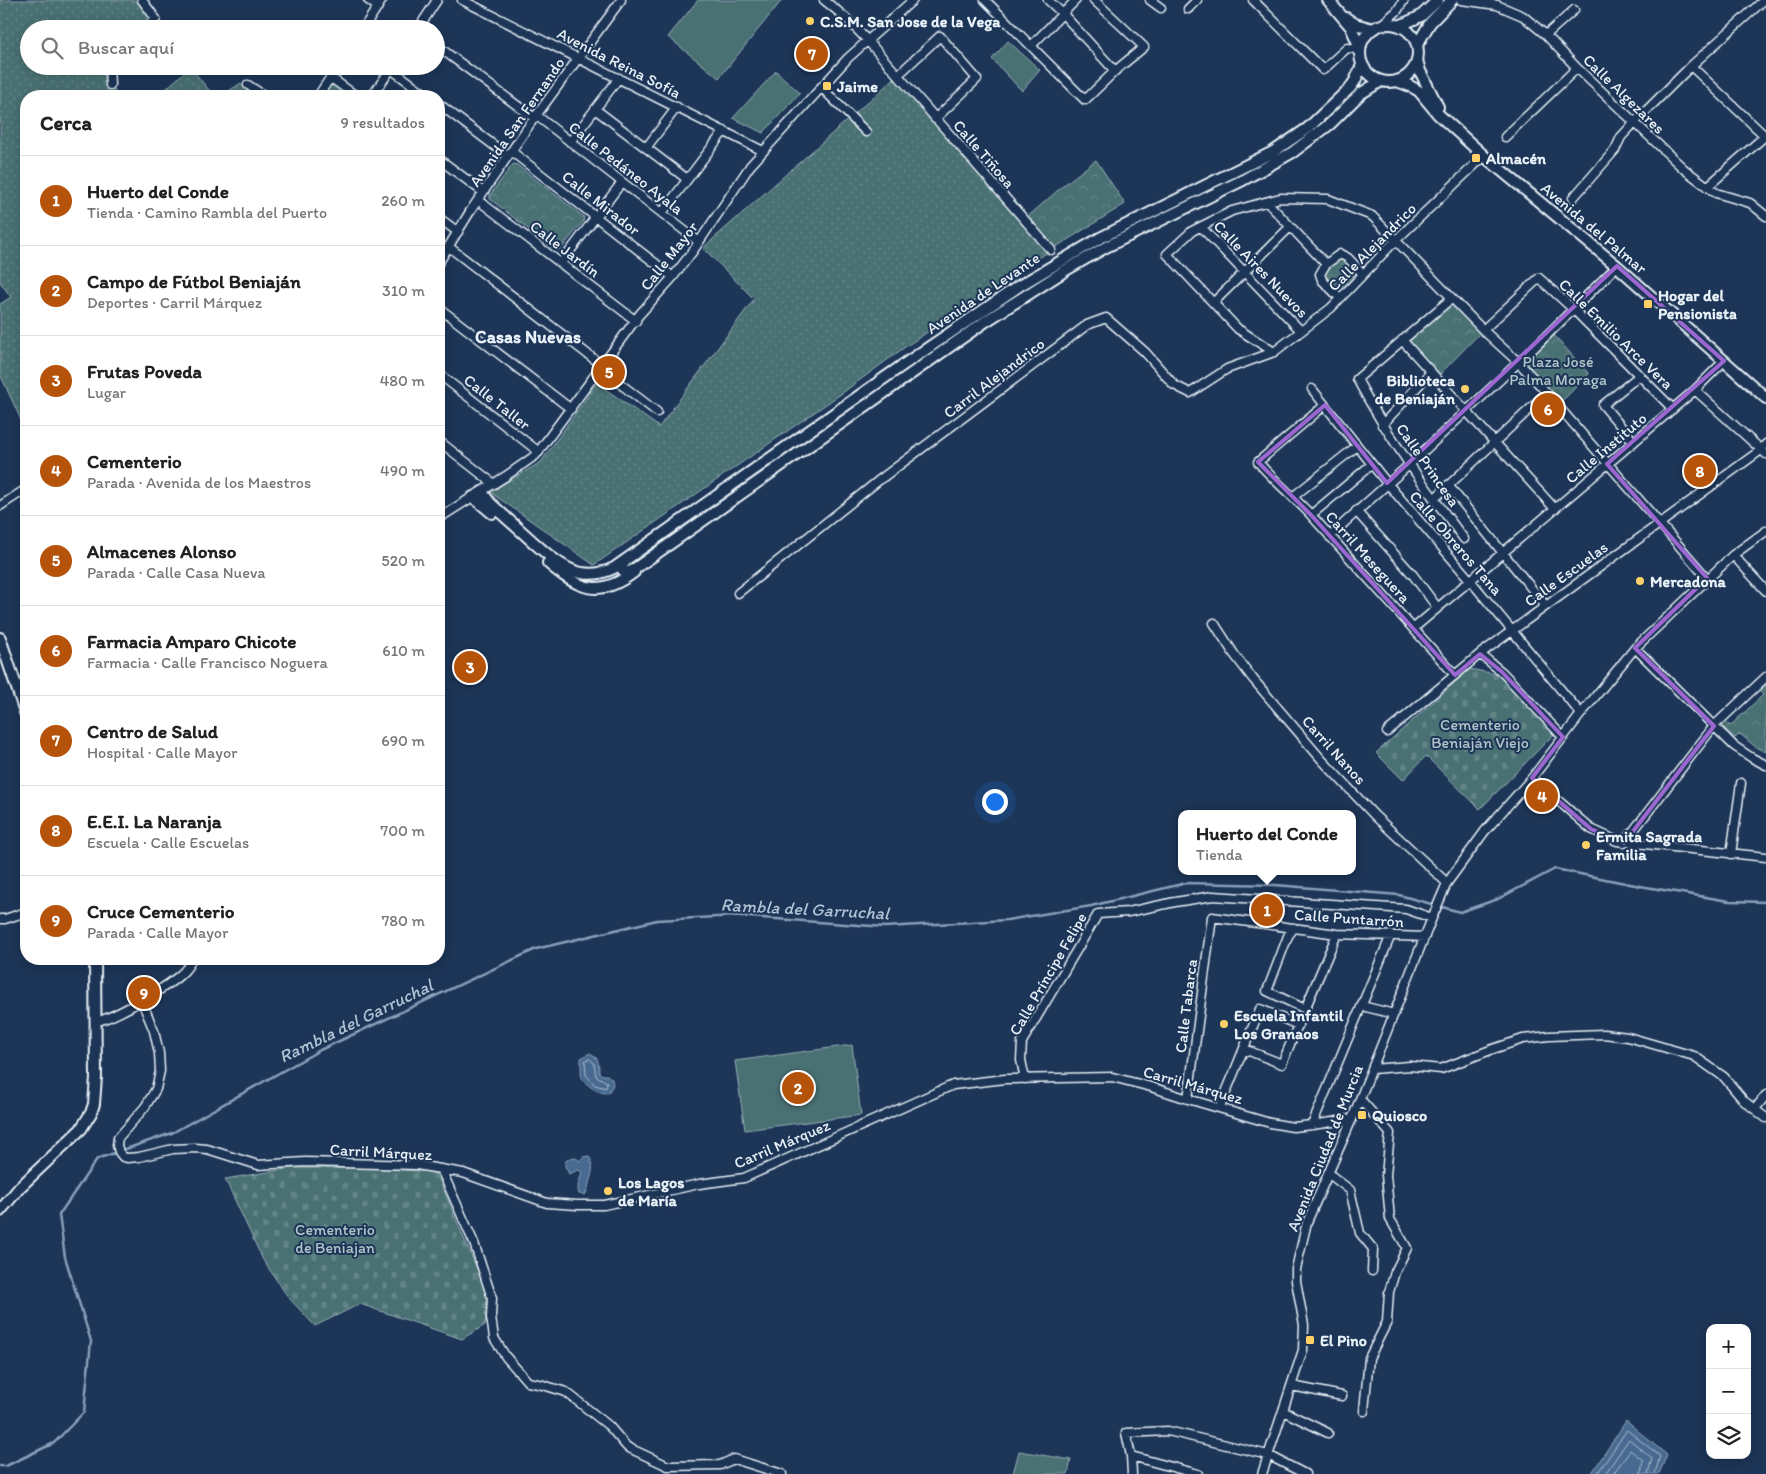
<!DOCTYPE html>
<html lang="es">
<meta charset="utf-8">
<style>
:root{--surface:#fff;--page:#f6f6f6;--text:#222;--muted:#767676;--line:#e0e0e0;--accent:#b45309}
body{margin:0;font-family:Itim,sans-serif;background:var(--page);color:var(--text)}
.controls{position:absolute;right:15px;bottom:15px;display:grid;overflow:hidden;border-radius:10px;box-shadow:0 2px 12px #0003}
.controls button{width:45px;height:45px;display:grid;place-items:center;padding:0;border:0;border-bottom:1px solid var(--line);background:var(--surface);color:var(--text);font:25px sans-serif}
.you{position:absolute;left:994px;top:801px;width:18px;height:18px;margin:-12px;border:4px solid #fff;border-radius:50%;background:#1a73e8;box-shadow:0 0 0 8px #1a73e833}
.badge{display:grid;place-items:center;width:32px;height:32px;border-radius:50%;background:var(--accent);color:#fff;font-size:16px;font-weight:700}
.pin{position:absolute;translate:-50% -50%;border:2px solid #fff;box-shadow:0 1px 5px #0006}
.popup{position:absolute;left:1178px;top:810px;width:178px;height:65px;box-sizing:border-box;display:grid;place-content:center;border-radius:10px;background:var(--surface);filter:drop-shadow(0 1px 4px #0005);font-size:16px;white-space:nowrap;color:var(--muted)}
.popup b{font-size:19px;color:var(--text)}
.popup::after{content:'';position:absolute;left:50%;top:100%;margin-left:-10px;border:10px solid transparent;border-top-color:var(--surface)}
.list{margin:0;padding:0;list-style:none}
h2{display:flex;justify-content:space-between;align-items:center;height:65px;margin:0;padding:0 20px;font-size:21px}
h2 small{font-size:16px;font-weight:400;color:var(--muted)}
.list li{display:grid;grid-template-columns:32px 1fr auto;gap:15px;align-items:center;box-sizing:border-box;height:90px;padding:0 20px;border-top:1px solid var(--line)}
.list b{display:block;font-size:19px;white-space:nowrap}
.list p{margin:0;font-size:16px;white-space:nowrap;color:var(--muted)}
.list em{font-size:16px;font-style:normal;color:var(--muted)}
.icon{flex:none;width:28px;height:28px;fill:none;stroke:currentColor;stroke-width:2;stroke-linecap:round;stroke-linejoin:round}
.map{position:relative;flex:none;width:1766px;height:1474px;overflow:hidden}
.search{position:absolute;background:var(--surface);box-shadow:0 2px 12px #0003;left:20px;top:20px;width:425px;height:55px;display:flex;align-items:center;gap:12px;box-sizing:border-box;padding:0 18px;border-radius:28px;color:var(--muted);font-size:19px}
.panel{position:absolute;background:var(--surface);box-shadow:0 2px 12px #0003;left:20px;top:90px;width:425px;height:875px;border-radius:20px}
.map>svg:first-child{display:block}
</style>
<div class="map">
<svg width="1766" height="1474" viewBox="0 0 1766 1474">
<defs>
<pattern id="grass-dots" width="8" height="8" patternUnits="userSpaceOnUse" patternTransform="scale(1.25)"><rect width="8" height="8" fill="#497073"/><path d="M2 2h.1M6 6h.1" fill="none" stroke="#638588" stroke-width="1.8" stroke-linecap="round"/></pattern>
<pattern id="cemetery-stones" width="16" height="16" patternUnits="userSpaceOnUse" patternTransform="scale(1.25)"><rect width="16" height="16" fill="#497073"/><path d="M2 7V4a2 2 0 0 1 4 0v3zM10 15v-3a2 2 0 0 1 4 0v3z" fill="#638588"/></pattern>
<pattern id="park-crowns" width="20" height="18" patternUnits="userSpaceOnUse" patternTransform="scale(1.25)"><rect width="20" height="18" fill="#497073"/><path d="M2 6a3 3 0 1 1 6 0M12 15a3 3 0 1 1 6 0" fill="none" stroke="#638588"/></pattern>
</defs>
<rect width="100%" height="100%" fill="#1d3557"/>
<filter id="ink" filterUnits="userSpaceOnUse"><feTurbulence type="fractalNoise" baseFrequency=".02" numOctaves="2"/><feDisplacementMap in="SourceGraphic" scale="10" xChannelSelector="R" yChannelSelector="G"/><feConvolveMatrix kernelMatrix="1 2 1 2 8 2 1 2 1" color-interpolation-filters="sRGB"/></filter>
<g filter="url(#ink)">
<path fill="url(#grass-dots)" stroke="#98b0b6" d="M0 0H142L156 19 144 29H29V66H104L117 96H26V431L0 374V304L11 297 0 282Z
M190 67 214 96H158Z
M898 75 1051 250 905 347 845 391 594 565 490 492 541 462 597 383 659 427 754 299 703 248Z
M330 77 346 89 342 96H318Z
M241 83 263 96H221Z"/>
<path fill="url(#cemetery-stones)" stroke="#98b0b6" d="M1470 669 1501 675 1555 733 1480 809 1426 756 1403 780 1376 753Z
M292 1168H369L436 1172 488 1295 485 1325 462 1339 360 1304 315 1326 288 1297 263 1260 225 1179Z"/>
<path fill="url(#park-crowns)" stroke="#98b0b6" d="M1096 160 1125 204 1051 250 1024 220 1065 184Z
M513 164 517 165 584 217 583 222 560 250H555L490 199V195Z
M1340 254 1359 270 1336 294 1322 280 1326 264Z
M1452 298 1483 330 1439 375 1407 341Z
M1553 334 1589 374 1561 402 1524 363Z
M1766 684V752L1757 748 1740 734 1735 738 1722 726 1726 722 1730 726 1763 695 1759 691Z"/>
<path fill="#497073" stroke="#98b0b6" d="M698 0H782L719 78 668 37Z
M1008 41 1040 70 1022 91 992 59Z
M776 71 800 93 763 133 733 118Z
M852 1045 861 1115 745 1130 735 1061Z
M1019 1451 1071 1460 1068 1474H1013Z"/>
<path fill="#496b90" stroke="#89a1ba" d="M590 1053C599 1058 599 1063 599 1073L603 1075H607L612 1079 613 1085 608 1093C596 1093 588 1086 581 1077V1058Z
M589 1156C595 1166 592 1173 589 1183 588 1188 588 1190 585 1195L579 1194C576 1186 580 1180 582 1172L578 1170 569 1174 565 1166V1162L568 1159 576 1158 580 1161 583 1157Z
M1626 1421 1667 1455 1659 1474H1591Z"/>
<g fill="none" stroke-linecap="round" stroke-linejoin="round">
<path stroke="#a8bbce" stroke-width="1" d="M590 1059 594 1063 596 1076 607 1082 606 1088 595 1085 586 1075 585 1061Z
M1597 1474 1627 1430 1660 1456 1655 1474
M1605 1474 1629 1439 1652 1458 1648 1474
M1613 1474 1630 1450 1643 1460 1641 1474"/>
<path stroke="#89a1ba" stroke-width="2.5" d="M0 1466H6L54 1443 84 1412 91 1341 65 1257 59 1215 97 1159 172 1133 320 1050 536 949 657 920 737 916 885 927 1007 920 1091 906 1186 883 1275 885 1399 895 1460 912 1498 899 1555 869 1640 886 1729 901 1766 902"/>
<g stroke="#e8f1f8" stroke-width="11">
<path id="minor" d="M142 0 156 19 144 29
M368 0 378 7
M462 0 763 151
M824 0 845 17 867 40 1051 250
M985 0 1085 100 1115 71 1144 47 1094 0
M1048 0 1062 13 1115 71
M1150 0 1161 8
M1253 0 1323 70 1347 48 1355 49 1360 54
M1461 0 1497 5 1523 16 1546 35 1577 68 1684 169 1716 193 1750 203 1766 216
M1188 9 1197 0
M1381 25 1397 11 1404 0
M363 29 382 0
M418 29 437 0
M1546 35 1574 10
M436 45 534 118
M1031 46 1076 0
M109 66 110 85
M1691 66 1765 136 1707 187
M391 69 428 96
M898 75 940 36 977 79 935 119
M330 77 356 96
M248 85 265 96
M821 87 866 132
M318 96 338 66
M372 96 393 66
M439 104 508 156
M595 109 687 179
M536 115 699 242
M1505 137 1577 68
M570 142 619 78
M646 148 677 107
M511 151 673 277
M439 159 483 192
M1573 198 1615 150 1621 137 1634 123 1691 66 1764 0
M478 200 636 321
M1267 202 1326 264
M662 213 724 131
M439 218 458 232
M1201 227 1301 331
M449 247 603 366
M439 262 471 210 530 124 621 0
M561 263 622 182
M1340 298 1322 280 1320 274 1326 264 1340 254 1348 258 1363 274
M1452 298 1357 379C1387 436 1425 487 1464 539
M1213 303 1290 227
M439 308 571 409
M1483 330 1539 278 1573 309 1673 409
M1402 340 1555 509
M1274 352 1238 329 1167 254 1192 231 1232 211 1280 198 1328 199 1372 216 1483 330 1518 362 1538 383 1707 578
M601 369 657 412
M439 374 539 452
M1312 389 1387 483 1470 580 1581 714
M1695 390 1766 454
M1325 405 1258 462C1274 481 1294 497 1311 515L1455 675
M1382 425 1431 372
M439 441 494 484
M1634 442 1603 405 1640 375
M1448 485 1545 605
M1294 496 1357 446
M1434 499 1547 393
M0 506 26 489
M1356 511 1413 575 1437 607
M1311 515 1372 464
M439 518 506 476 536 455 639 315 673 277 693 251 750 166 848 58 913 0
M1330 537 1344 523 1410 464 1536 346 1617 266
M1733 555 1766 591
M738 593 878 481 1087 325 1106 318 1145 352 1174 385 1190 393 1227 369 1274 352 1331 308 1396 240 1484 156
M1214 623 1234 654 1253 679 1322 760 1375 816 1447 883
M1414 628 1695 390 1724 361
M1635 648 1734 746 1752 758 1766 765
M1480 654 1502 672 1563 737
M1387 732 1480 654 1761 450 1766 444
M1532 778 1591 829 1617 841 1766 857
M1624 843 1714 726 1766 677
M1731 854 1741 783
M0 919H5L26 912
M1294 928 1288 936 1267 991 1305 1009 1337 934
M141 999 154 1031 159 1053 160 1071 156 1089 145 1107 118 1138 117 1145 119 1152 123 1157 128 1158 139 1157 173 1149 195 1148 207 1149 258 1165 305 1162 417 1165 463 1173 547 1203 577 1205H604L699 1184 744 1178 953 1085 1005 1079 1112 1077 1151 1087 1188 1099 1270 1123 1293 1127 1312 1125 1352 1119
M1362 1006 1394 1014
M96 1021C111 1020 169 986 181 974 186 970 189 965 192 959
M1372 1069 1410 1066 1441 1069 1493 1049 1523 1039 1549 1036 1604 1034 1628 1037 1694 1056 1724 1077 1744 1101 1766 1118
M1025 1079 1021 1060 1022 1042 1098 914 1128 912 1175 902 1213 896 1406 909 1432 918
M1188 1099 1212 917 1337 934 1425 937
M1360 1099 1390 1133 1386 1175 1390 1219 1407 1248 1395 1272 1389 1292 1387 1322 1369 1358 1364 1411
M1220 1107 1260 1009 1298 1025 1282 1064 1244 1049
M1755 1109 1766 1095
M1312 1125 1391 935
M441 1169 474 1243 492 1298 491 1317 494 1338 506 1357 528 1382 543 1385 566 1392 609 1426 627 1447 668 1466 720 1465 734 1459 782 1474
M1328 1173 1350 1190 1360 1233 1373 1249 1372 1271
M1292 1386 1342 1396
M1283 1411 1328 1433
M1131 1456 1198 1474
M1132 1474 1131 1456 1126 1433 1168 1431 1268 1455 1305 1474
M1262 1474 1303 1350 1304 1325 1296 1281V1269L1307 1222 1352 1119 1432 918 1447 883 1485 831 1532 778 1581 714 1635 648 1733 555 1766 531"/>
</g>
<g stroke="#e8f1f8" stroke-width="14">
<path id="major" d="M1328 0 1351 27 1360 48
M1346 18 1355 24 1373 29
M1360 53a29 29 0 1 1 58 0a29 29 0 1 1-58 0Z
M1399 26 1421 16 1438 0
M1417 45 1430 23 1452 0
M1417 60 1420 71 1438 107
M1397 81 1410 86 1419 91 1438 114 1484 156 1617 266 1766 398
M482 492 490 503C504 516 518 528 531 540 556 562 579 585 614 568L903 365 1019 286 1100 238 1273 152 1308 128 1350 88 1355 81 1362 65
M473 497 492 513
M625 562 622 564V569L625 572H630L986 321 1066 270 1106 247 1243 180 1293 152 1330 124 1360 94 1381 81
M548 563C578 589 599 599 634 572
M0 638 26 715
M0 1211 20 1187 81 1129 91 1113 94 1104 96 1077 95 959"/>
</g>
<use href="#minor" stroke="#1d3557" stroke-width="8"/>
<use href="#major" stroke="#1d3557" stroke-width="10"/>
</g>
</g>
<path fill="none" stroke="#9c67d0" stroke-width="4" stroke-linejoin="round" d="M1617 266 1724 361 1607 464 1707 578 1635 648 1714 726 1624 843 1591 829 1532 778 1563 737 1502 672 1480 654 1455 675 1311 515 1258 462 1325 405 1387 483Z"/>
<g fill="#ffd166" stroke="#1d3557" stroke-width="2">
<circle cx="810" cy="21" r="5"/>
<rect x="822" y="81" width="10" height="10" rx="2.5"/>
<rect x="1471" y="153" width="10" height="10" rx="2.5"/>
<rect x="1643" y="299" width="10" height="10" rx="2.5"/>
<circle cx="1465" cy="389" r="5"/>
<circle cx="1640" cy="581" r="5"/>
<circle cx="1586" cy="845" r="5"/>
<circle cx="1224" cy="1024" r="5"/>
<rect x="1357" y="1110" width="10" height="10" rx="2.5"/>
<circle cx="608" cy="1191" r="5"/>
<rect x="1305" y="1335" width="10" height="10" rx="2.5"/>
</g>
<g text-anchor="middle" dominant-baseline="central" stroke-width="4" stroke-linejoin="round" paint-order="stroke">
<g font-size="16" font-weight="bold" fill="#e8f1f8" stroke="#1d3557" text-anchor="start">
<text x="820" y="21">C.S.M. San Jose de la Vega</text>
<text x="837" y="86">Jaime</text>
<text x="1486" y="158">Almacén</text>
<text x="1658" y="295">Hogar del<tspan x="1658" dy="18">Pensionista</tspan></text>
<text x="1455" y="380" text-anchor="end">Biblioteca<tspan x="1455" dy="18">de Beniaján</tspan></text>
<text x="1650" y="581">Mercadona</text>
<text x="1596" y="836">Ermita Sagrada<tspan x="1596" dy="18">Familia</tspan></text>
<text x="1234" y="1015">Escuela Infantil<tspan x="1234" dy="18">Los Granaos</tspan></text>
<text x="1372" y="1115">Quiosco</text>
<text x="618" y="1182">Los Lagos<tspan x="618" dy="18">de María</tspan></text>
<text x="1320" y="1340">El Pino</text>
</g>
<g font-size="16" fill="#e8f1f8" stroke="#1d3557">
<text transform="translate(619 63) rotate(27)">Avenida Reina Sofía</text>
<text transform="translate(1624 94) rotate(44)">Calle Algezares</text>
<text transform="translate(517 122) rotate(-55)">Avenida San Fernando</text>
<text transform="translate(984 154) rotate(49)">Calle Tiñosa</text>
<text transform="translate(626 168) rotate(38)">Calle Pedáneo Ayala</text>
<text transform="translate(601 203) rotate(38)">Calle Mirador</text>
<text transform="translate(1594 228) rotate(40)">Avenida del Palmar</text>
<text transform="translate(1372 247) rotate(-45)">Calle Alejandrico</text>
<text transform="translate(565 249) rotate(37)">Calle Jardín</text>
<text transform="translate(669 256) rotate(-52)">Calle Mayor</text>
<text transform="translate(1261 269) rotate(46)">Calle Aires Nuevos</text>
<text transform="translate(983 293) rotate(-34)">Avenida de Levante</text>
<text transform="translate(1616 334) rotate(44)">Calle Emilio Arce Vera</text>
<text transform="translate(994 378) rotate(-37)">Carril Alejandrico</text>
<text transform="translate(497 402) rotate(38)">Calle Taller</text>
<text transform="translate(1606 448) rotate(-40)">Calle Instituto</text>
<text transform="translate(1428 465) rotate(55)">Calle Princesa</text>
<text transform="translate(1456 543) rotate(49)">Calle Obreros Tana</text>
<text transform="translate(1368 557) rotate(48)">Carril Meseguera</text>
<text transform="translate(1566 574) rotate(-36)">Calle Escuelas</text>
<text transform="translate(1334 750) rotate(48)">Carril Nanos</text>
<text transform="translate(1349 918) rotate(4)">Calle Puntarrón</text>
<text transform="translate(1048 974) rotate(-60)">Calle Príncipe Felipe</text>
<text transform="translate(1186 1006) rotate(-83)">Calle Tabarca</text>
<text transform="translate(1193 1085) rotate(16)">Carril Márquez</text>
<text transform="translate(782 1144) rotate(-23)">Carril Márquez</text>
<text transform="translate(1325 1148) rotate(-68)">Avenida Ciudad de Murcia</text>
<text transform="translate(381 1152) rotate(3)">Carril Márquez</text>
</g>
<g font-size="16" fill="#b0c4c9" stroke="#1d3557">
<text x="1558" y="361">Plaza José<tspan x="1558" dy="18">Palma Moraga</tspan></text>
<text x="1480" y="724">Cementerio<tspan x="1480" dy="18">Beniaján Viejo</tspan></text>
<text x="335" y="1229">Cementerio<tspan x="335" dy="18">de Beniajan</tspan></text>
</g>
<g font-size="18" font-weight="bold" fill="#e8f1f8" stroke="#1d3557">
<text x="528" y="337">Casas Nuevas</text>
</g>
<g font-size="18" font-style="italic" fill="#b0c2d4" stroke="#1d3557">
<text transform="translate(805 909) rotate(3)">Rambla del Garruchal</text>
<text transform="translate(356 1021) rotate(-26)">Rambla del Garruchal</text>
</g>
</g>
</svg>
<div class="controls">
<button>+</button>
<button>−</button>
<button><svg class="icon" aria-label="layers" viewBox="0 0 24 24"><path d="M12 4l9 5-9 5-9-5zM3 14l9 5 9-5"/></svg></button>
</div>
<div class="you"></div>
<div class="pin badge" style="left:1267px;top:910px">1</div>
<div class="popup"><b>Huerto del Conde</b>Tienda</div>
<div class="pin badge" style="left:798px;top:1088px">2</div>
<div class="pin badge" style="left:470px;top:667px">3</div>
<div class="pin badge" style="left:1542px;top:796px">4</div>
<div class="pin badge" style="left:609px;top:372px">5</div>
<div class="pin badge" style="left:1548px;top:409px">6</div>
<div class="pin badge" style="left:812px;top:54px">7</div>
<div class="pin badge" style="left:1700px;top:471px">8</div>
<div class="pin badge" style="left:144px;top:993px">9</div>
<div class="search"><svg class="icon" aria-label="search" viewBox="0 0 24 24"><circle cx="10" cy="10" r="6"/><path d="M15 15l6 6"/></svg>Buscar aquí</div>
<section class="panel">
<h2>Cerca<small>9 resultados</small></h2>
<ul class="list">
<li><span class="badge">1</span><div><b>Huerto del Conde</b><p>Tienda · Camino Rambla del Puerto</p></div><em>260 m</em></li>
<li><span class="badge">2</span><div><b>Campo de Fútbol Beniaján</b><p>Deportes · Carril Márquez</p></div><em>310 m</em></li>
<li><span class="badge">3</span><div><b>Frutas Poveda</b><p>Lugar</p></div><em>480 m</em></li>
<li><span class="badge">4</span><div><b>Cementerio</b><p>Parada · Avenida de los Maestros</p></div><em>490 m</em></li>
<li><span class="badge">5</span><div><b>Almacenes Alonso</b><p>Parada · Calle Casa Nueva</p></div><em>520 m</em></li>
<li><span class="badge">6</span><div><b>Farmacia Amparo Chicote</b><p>Farmacia · Calle Francisco Noguera</p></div><em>610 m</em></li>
<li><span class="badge">7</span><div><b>Centro de Salud</b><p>Hospital · Calle Mayor</p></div><em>690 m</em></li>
<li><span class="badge">8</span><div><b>E.E.I. La Naranja</b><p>Escuela · Calle Escuelas</p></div><em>700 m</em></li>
<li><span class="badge">9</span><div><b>Cruce Cementerio</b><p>Parada · Calle Mayor</p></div><em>780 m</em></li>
</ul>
</section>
</div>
